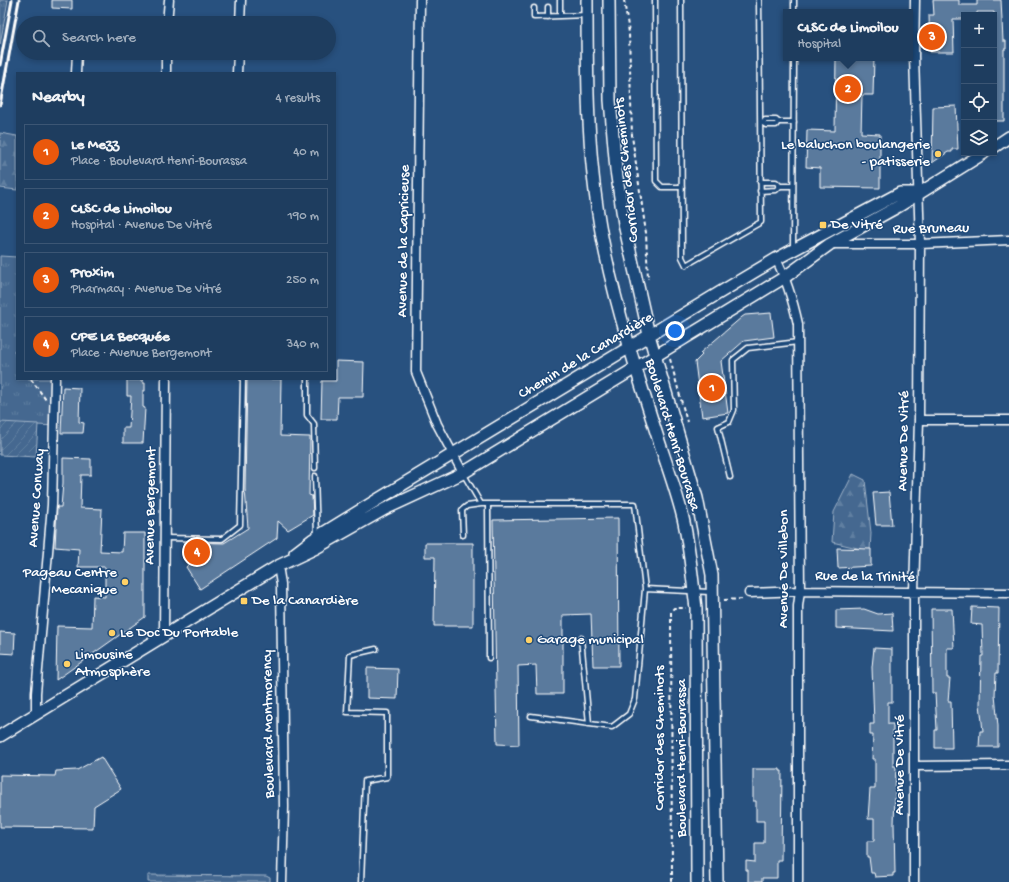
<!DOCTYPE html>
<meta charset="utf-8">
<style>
:root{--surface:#1e3d5f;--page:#264465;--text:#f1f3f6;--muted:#a1aebd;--line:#3c5674;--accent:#ea580c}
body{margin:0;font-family:"Gochi Hand",sans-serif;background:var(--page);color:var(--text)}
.controls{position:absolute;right:12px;top:12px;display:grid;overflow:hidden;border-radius:0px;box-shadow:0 2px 6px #0003}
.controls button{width:36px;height:36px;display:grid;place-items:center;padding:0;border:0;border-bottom:1px solid var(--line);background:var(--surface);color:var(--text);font:20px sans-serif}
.you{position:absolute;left:675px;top:331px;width:14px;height:14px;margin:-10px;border:3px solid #fff;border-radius:50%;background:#1a73e8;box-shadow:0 0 0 6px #1a73e833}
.badge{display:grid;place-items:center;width:26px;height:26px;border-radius:50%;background:var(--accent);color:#fff;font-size:13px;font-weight:700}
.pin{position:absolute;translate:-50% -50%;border:2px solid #fff;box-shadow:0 1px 4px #0006}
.popup{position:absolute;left:783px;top:9px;width:130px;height:52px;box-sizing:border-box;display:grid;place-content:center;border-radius:0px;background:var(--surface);filter:drop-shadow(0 1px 3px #0005);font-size:13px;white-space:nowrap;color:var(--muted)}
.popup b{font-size:15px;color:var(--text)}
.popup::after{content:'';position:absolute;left:50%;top:100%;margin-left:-8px;border:8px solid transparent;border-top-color:var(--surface)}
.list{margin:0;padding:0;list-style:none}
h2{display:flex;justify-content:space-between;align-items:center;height:52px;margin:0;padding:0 16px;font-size:17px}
h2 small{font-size:13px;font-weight:400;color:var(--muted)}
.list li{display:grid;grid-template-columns:26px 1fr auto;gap:12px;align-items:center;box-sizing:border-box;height:56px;margin:0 8px 8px;padding:0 8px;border:1px solid var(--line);border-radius:0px}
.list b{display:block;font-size:15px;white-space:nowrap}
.list p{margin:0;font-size:13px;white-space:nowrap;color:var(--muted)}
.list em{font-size:13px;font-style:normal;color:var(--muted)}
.icon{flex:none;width:22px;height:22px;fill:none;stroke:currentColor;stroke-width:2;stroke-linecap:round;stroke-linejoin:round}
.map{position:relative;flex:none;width:1009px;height:882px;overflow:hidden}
.search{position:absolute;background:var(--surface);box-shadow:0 2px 6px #0003;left:16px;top:16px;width:320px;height:44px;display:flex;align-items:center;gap:10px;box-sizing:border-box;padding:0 14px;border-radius:22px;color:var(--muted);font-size:15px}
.panel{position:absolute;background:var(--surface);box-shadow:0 2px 6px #0003;left:16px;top:72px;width:320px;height:308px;border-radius:0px}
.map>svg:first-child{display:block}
</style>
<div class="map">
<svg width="1009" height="882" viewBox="0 0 1009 882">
<defs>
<pattern id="grass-tufts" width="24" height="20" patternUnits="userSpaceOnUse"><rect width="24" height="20" fill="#446890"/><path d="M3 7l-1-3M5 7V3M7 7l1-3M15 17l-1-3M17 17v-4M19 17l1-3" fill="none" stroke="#607fa1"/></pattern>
<pattern id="forest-firs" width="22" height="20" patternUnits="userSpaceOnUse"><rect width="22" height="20" fill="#446890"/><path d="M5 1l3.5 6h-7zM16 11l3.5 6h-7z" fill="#607fa1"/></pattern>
<pattern id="garden-furrows" width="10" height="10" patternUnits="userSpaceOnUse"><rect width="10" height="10" fill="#446890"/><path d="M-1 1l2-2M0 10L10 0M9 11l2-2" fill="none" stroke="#607fa1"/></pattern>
</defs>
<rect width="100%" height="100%" fill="#28517f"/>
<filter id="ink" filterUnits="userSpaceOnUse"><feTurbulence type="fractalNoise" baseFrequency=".025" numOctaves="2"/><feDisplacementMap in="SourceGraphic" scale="8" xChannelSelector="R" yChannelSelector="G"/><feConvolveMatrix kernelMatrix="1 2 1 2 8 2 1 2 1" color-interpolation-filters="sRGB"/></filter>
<g filter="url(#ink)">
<path fill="url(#grass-tufts)" stroke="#a2b4c8" d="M0 0H8L0 45Z
M0 256 17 257V379H55V426L37 425 0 455Z
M148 875 266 876 270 878V882H148Z"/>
<path fill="url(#forest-firs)" stroke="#a2b4c8" d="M0 133 17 136V190L0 188Z
M853 474 865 480 871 533 870 551 832 542 834 512Z"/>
<path fill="url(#garden-furrows)" stroke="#a2b4c8" d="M0 422 38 424 36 457 0 455Z"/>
<path fill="#5a7a9d" stroke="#fff" d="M52 0H72V9L52 8Z
M933 0H959V5H977V0H1001L1003 41H1006V49H1004V121H994V12H977V15H963L964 19H953L954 52H930L929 15H934Z
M836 58H874L873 95H862L861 133 880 134V188L820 187V168L806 167 807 130 835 131Z
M956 106 958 149H952V152H948L932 163 933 107Z
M771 313 774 337 744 341 721 361 728 413 702 417 695 362 702 355 700 353 742 317 745 315Z
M336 361 364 362 363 397H338L337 419H321L322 381H336Z
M247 379H281L280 436 310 437 309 495 312 496 313 515 288 530 278 521 277 538 200 589 186 567 188 565 184 559V542L224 543 248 528 245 489Z
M127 380H143V383H145V391H143V407L145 408 143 443H123V428H129L131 396H127Z
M63 387 80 388 79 422 84 423 83 433H61Z
M63 458 91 459V475H81L80 508 102 509 100 551 122 552 123 533H145V617L56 680 57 626 92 627 93 596 105 597V567H78L79 549 55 547 57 507H61L63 483Z
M889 492 892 525H876L873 493Z
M618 518 619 666H593L591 614 563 615V694H537L536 665 518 666 519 745 497 744 493 520Z
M425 543H473V626H434L435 557H425Z
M837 548 871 549V566L838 568Z
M972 607 999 608 998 673H996L995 695 998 726V747H979L980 731H983L980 704 981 656H983L982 625 971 624Z
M864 609 878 614 892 613 893 631 836 628V610Z
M931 609H952L954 648H947V678H950L948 701H951L952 748H935V730H937L935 693H932Z
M0 632 15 633 14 654 0 653Z
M874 648 892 649V702H888V724H893V766H896L894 824 895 873H893V876L875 877 874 873H871L869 857H867V841H874V819H868L870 789H875V759H872L873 735H870V724H874L872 667Z
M367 668 398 669 397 699 367 698Z
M101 757 121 789 94 806 93 828 0 827V775L55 776 56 771 77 770Z
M753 769H780V771H782L781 860H777V878H762V882H748V870H746V861L755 862V843H764V821H756V801H753Z"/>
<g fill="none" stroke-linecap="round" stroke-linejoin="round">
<g stroke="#fff" stroke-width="7">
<path id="service" d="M655 0 656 181 662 187H682
M681 0 682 257 686 265 761 222 759 0
M794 0V12
M548 7V17
M534 8V17L587 15
M560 16V0
M765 120H776L778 122 776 125H766L763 123Z
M778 122H794
M780 186H793
M760 191 776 190 780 186 776 182H760
M793 248 794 58
M307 379V415L314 424 315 468
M463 473 481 504H635L645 589 635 699 629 714 612 727 531 716
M315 476 317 535
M730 477 718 427 729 422 734 410 733 360 748 348 798 342
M488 504 489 658
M463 535 462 510 467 506 481 504
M165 538 222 539 240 525 243 379
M645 589 710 592
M581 638 589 724
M361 882 365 781 387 777V713L347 712 350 655 376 649"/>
</g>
<g stroke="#fff" stroke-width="11">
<path id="minor" d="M420 0 416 372 437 424 463 473
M167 23 169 0
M240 23 241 0
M166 53V73
M76 73 77 53
M237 73 238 53
M831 244H920L1009 240
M776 259C787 280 793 301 798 324L800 591 798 606V882
M919 420H1009
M278 566 281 584 284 807 282 882
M749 593 800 591 1009 593
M164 634 166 379
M36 714V693L52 505 55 379
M914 766 1009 765
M914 882V592L919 420 920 244 914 56 915 0"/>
</g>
<g stroke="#fff" stroke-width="14">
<path id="secondary" d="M587 0C587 86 587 167 605 252 618 313 637 373 656 432 665 460 676 489 683 518 690 548 692 578 696 608L697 882
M609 0 610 100 616 170 624 224 649 335 697 498 712 575 717 882
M994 147 1009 137
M295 553 312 540 377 500 719 293 776 259 900 193H918
M0 736 278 566 316 548 385 509 463 473 785 277 830 244 899 206 984 153"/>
</g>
<path stroke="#fff" stroke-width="2" stroke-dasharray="4 3" stroke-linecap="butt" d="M624 0 629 33 632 136 646 233 648 279
M14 352H17
M670 359 687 422
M31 379 46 400
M724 600 742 599
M672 882 671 611 674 608H686"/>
<use href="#service" stroke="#1f4a7a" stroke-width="4"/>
<use href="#minor" stroke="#1f4a7a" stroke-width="8"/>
<use href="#secondary" stroke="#1f4a7a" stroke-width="11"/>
<path stroke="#fff" stroke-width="3" d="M0 65 12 0
M0 105 19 0"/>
</g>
</g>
<g fill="#ffd166" stroke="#1f4a7a" stroke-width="1.5">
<circle cx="938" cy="154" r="4"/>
<rect x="819" y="221" width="8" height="8" rx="2"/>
<circle cx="125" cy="582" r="4"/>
<rect x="240" y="597" width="8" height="8" rx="2"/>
<circle cx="112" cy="633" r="4"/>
<circle cx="529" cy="640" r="4"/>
<circle cx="67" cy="664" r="4"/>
</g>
<g text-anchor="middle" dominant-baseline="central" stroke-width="3" stroke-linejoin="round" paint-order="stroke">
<g font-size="15" fill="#fff" stroke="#1f4a7a" text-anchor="start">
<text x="930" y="145" text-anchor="end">Le baluchon boulangerie<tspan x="930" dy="17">- patisserie</tspan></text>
<text x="831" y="225">De Vitré</text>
<text x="117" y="573" text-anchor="end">Pageau Centre<tspan x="117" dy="17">Mecanique</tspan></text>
<text x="252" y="601">De la Canardière</text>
<text x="120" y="633">Le Doc Du Portable</text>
<text x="537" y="640">Garage municipal</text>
<text x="75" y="655">Limousine<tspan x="75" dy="17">Atmosphère</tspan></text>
</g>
<g font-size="15" fill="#fff" stroke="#1f4a7a">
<text transform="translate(627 170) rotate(-96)">Corridor des Cheminots</text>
<text transform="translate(931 229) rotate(-1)">Rue Bruneau</text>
<text transform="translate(404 241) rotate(-89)">Avenue de la Capricieuse</text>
<text transform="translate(586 356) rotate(-31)">Chemin de la Canardière</text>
<text transform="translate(672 435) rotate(73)">Boulevard Henri-Bourassa</text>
<text transform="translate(904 441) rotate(-89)">Avenue De Vitré</text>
<text transform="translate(37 498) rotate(-86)">Avenue Conway</text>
<text transform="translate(151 506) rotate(-89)">Avenue Bergemont</text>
<text transform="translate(784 569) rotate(-90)">Avenue De Villebon</text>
<text transform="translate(865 577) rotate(1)">Rue de la Trinité</text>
<text transform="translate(269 724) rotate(-91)">Boulevard Montmorency</text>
<text transform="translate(660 738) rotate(-90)">Corridor des Cheminots</text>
<text transform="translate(682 758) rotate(-90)">Boulevard Henri-Bourassa</text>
<text transform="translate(900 765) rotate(-90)">Avenue De Vitré</text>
</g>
</g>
</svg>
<div class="controls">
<button>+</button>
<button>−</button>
<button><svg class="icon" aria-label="locate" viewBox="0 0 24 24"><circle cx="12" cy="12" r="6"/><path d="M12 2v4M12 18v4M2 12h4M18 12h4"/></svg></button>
<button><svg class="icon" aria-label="layers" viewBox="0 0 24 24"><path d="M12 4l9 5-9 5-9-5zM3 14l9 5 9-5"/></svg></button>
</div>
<div class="you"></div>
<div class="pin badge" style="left:712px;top:388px">1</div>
<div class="pin badge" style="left:848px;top:89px">2</div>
<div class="popup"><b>CLSC de Limoilou</b>Hospital</div>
<div class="pin badge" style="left:932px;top:37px">3</div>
<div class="pin badge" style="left:197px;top:552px">4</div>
<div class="search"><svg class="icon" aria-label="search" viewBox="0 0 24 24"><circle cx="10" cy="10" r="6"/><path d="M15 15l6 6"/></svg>Search here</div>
<section class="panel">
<h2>Nearby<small>4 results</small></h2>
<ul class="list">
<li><span class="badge">1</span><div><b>Le Mezz</b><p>Place · Boulevard Henri-Bourassa</p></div><em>40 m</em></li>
<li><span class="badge">2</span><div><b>CLSC de Limoilou</b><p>Hospital · Avenue De Vitré</p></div><em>190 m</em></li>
<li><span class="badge">3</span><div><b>Proxim</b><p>Pharmacy · Avenue De Vitré</p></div><em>250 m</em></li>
<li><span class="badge">4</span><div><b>CPE La Becquée</b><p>Place · Avenue Bergemont</p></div><em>340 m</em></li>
</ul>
</section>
</div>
